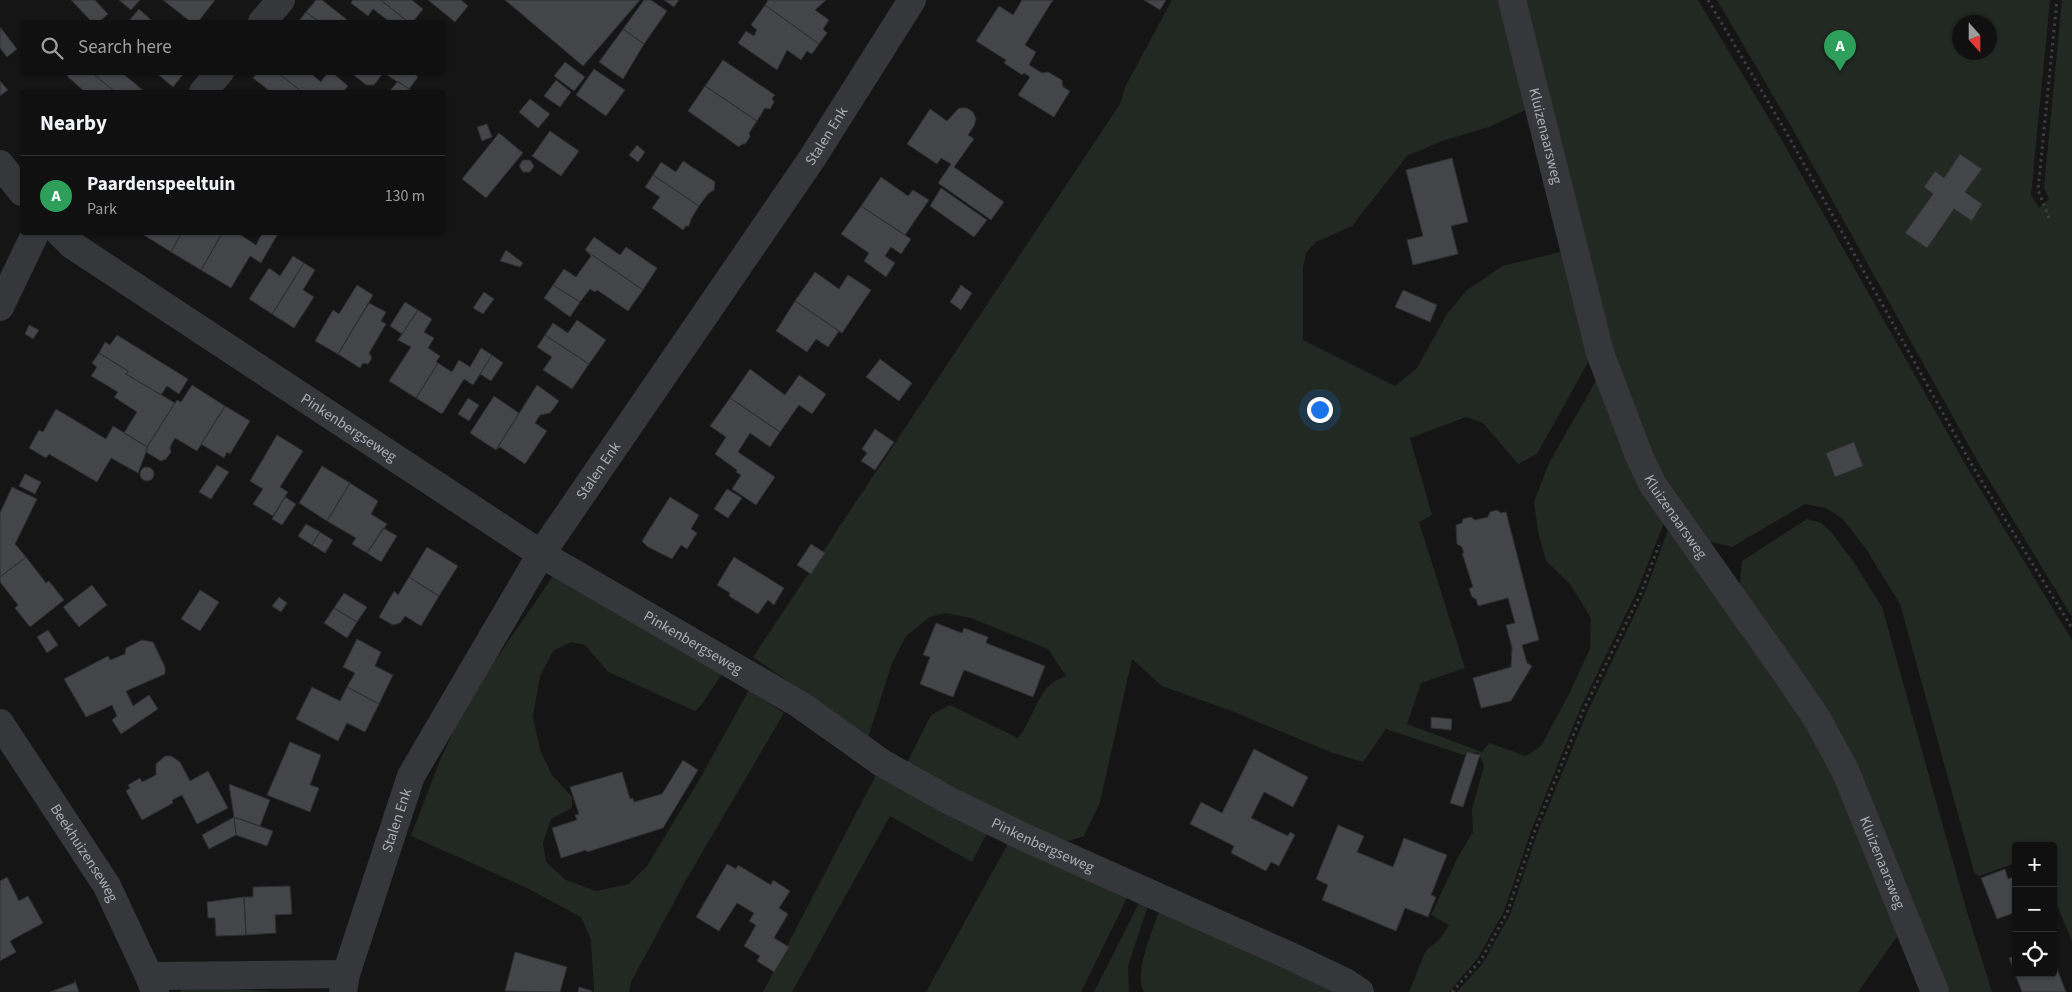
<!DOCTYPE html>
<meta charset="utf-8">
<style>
:root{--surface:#101010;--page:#1e1e1e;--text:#f1f3f6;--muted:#9c9d9f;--line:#303030;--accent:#db2777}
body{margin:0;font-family:"Source Sans 3",sans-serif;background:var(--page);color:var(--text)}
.controls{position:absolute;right:15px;bottom:15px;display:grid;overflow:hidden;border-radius:5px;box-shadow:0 1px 4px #0004}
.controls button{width:45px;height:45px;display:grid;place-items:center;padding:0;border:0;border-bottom:1px solid var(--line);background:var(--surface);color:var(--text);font:25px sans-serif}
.compass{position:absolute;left:1952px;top:15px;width:45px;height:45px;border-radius:50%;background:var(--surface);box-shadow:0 1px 4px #0004;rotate:159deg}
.you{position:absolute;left:1319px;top:409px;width:18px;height:18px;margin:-12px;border:4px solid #fff;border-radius:50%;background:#1a73e8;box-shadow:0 0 0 8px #1a73e833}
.badge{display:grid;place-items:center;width:32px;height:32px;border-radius:50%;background:var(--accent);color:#fff;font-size:16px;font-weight:700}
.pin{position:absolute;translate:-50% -41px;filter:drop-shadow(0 1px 2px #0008)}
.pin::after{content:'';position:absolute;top:26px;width:18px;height:15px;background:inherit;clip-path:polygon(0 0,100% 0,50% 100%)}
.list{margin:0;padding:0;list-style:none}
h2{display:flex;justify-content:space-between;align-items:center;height:65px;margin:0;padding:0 20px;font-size:21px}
h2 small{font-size:16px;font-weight:400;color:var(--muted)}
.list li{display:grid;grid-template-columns:32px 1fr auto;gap:15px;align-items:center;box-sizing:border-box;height:80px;padding:0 20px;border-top:1px solid var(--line)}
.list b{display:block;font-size:19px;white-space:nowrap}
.list p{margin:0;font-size:16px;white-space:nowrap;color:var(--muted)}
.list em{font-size:16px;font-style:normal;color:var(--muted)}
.icon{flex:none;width:28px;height:28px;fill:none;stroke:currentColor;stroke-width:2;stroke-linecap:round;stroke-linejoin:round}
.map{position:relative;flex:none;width:2072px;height:992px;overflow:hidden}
.search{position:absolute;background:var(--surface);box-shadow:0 1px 4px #0004;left:20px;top:20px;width:425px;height:55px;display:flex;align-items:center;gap:12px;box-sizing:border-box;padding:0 18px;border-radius:5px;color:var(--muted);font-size:19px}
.panel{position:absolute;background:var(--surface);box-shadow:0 1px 4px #0004;left:20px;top:90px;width:425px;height:145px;border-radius:5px}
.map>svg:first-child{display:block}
</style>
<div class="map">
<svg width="2072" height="992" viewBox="0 0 2072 992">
<rect width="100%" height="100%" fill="#151516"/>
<path fill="#212922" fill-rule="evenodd" d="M1172 0H1501L1530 108 1489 127 1442 141 1407 156 1352 226 1316 242 1306 253 1303 267V340L1395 386 1417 368 1447 314 1466 291 1502 266 1565 251 1591 357 1537 454 1518 464 1483 423 1466 417 1410 438 1432 515 1419 522 1465 668 1421 683 1407 724 1482 752 1489 743 1526 756 1541 746 1568 696 1590 649 1591 618 1570 584 1546 561 1538 531 1534 502 1549 463 1597 379 1664 523 1637 591 1580 709 1531 831 1504 911 1478 958 1449 992H1409L1426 950 1439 940 1449 925 1431 915 1459 855 1473 832 1472 809 1484 766 1478 752 1463 755 1386 729 1363 762 1330 752 1237 713 1162 686 1132 659 1100 802 1084 836 1061 843 906 765 931 715 950 705 1018 738C1031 723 1037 694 1052 683 1056 680 1062 678 1066 676L1048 649 971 618 944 613 930 617 906 636 892 663 867 741 816 701 753 657 1120 104 1125 87Z
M1523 0H1698L1780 137 1968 469 2072 640V941L2053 896V846H2016V863L1979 876 1974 872 1900 604 1866 549 1843 519 1826 508 1805 504 1732 547 1708 541 1662 479 1621 383Z
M1717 0H2050L2031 195 2039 208 2049 199 2044 187 2062 0H2072V617L1978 462 1792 128ZM1960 22H1990V52H1960Z
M1807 519 1821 523 1831 532 1853 561 1882 607 1967 912 1992 992H1946L1797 669 1740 584 1742 561Z
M1668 530 1781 683 1836 776 1899 934 1858 992H1457L1483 963 1510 915 1537 834 1587 713 1644 595Z
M553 576 723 672 703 703 695 711 608 672 585 645 571 642 553 651 540 676 533 716 540 750 552 775 572 797V808L551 819 543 843 546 862 566 880 596 891 629 884 647 866 698 782 749 690 784 713 686 880 631 982 629 992H594L591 940 581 917 525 887 411 836 440 760 470 697Z
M876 775 987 833 972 862 890 816 792 992H763Z
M1009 842 1129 894 1081 992H926Z
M1141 899 1149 903 1128 966 1129 992H1094Z
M1161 907 1342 992H1144C1133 972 1154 927 1161 907Z
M182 985 275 992H180Z"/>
<path fill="#444549" stroke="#2f2f32" d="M71 0H95L108 14 99 22H92Z
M119 0H140L131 10Z
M163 0H215L198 22H191Z
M316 0H322L350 22H319L306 12Z
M353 0H381L408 22H390L373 9 368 16 351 3Z
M381 0H412L423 9 413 22H408Z
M428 0H461L468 6 455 22Z
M505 0H640L583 66Z
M644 0H651L667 11 644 44 623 29Z
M664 0H679L674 7Z
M768 0H826L815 10 829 20 823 29 827 33 819 44 765 5Z
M1022 0H1053L1025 45 1036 52 1029 65 1042 73 1048 72 1062 80 1063 87 1070 91 1054 117 1018 95 1030 77 1024 73 1022 75 1004 63 1006 60 976 41 999 6 1013 15Z
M1144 0H1166L1160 10Z
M765 5 819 44 812 54 807 51 801 60 787 50 777 70 738 43 746 31 754 36 757 30 751 25Z
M139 9 151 20 156 22H128Z
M306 12 319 22H298Z
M0 27 17 49 7 57 0 48Z
M623 29 644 44 623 79 599 62Z
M723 60 775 95 772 98 774 102 770 109 765 108 757 121 705 86Z
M565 62 585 77 574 91 554 76Z
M594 69 625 90 606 116 576 95Z
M70 72H91L115 92H85L67 76Z
M91 72H121L145 92H115Z
M155 72H185L173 87Z
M258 72H277L302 92H271L253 78Z
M277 72H309L321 82 328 72H332L348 86 343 92H302Z
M350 72H382L383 73 374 85H366Z
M382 72H413L418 77 409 89Z
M556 80 571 92 560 107 544 96Z
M0 81 8 90 0 96Z
M398 81 409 89 413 92H389Z
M705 86 757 121 749 133 750 137 745 144H742L739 147 688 111Z
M530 99 550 114 538 128 519 112Z
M959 108H967L973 112 976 119 974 126 968 135 974 139 954 167 1004 202 991 220 938 183 951 164 941 158 937 164 907 144 930 109 947 121Z
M487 124 492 137 482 141 477 127Z
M550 131 579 151 561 176 532 156Z
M499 133 523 153 486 198 462 179Z
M637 145 645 152 638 162 629 155Z
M1960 154 1982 169 1965 192 1982 204 1972 221 1954 209 1927 248 1905 233 1933 194 1924 187 1935 171 1944 178Z
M1452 158 1468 222 1451 226 1458 254 1413 265 1407 240 1423 236 1406 170Z
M523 160H530L534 166 530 172H523L519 166Z
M683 161 715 182 714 190 708 194 699 206 653 175 661 162 676 172Z
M653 175 699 206 691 219 689 226H686L683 230 652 208 660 197 645 187Z
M881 177 908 196 913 190 929 200 905 235 861 206Z
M941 188 987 220 974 237 930 206Z
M861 206 911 239 901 254 891 247 885 256 895 263 886 277 864 261 869 253 841 234Z
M139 232H182L171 252Z
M182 232H223L201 270 171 252Z
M223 232H236L256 245 263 232H279L261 263 250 256 231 288 201 270Z
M594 237 620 255 626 247 657 268 643 290 585 250Z
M506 250 523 263 520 267 500 261Z
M585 250 643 290 628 311 597 290 595 292 590 289 580 302 553 285 564 269 576 277 591 256Z
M293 256 304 263 272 314 249 299 269 268 280 276Z
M304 263 315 270 303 290 314 297 294 328 272 314Z
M815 272 839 289 848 275 871 290 842 333 795 301Z
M357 285 373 295 338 354 315 341 333 310 339 314Z
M553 285 580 302 570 317 544 298Z
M961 285 972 293 961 310 950 302Z
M1403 290 1437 305 1430 322 1395 307Z
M484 292 494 299 483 314 473 308Z
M795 301 839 331 828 347 816 339 807 352 776 331Z
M405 302 418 310 402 334 390 326Z
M369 303 386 312 381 321 386 324 369 353 372 358 368 364 363 363 360 368 338 354Z
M418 310 432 319 424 332 434 338 428 348 440 356 436 362 438 363 416 398 389 381 411 347 398 340Z
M577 320 606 340 589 364 545 335 553 323 568 333Z
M29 325 39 330 33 339 25 334Z
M117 335 188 379 179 394 167 386 161 395 126 374 128 371 99 353 105 342 110 345Z
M545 335 589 364 572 389 543 370 552 357 537 347Z
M481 348 492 355 473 385 464 379 442 414 416 398 438 363 452 372 459 360 470 367Z
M99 353 128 371 126 374 175 403 147 447 124 433 137 412 114 397 118 392 91 376 97 367 92 363Z
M492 355 503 363 491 381 480 374Z
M880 359 912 383 899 401 866 377Z
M750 369 785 395 799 375 826 394 812 414 799 405 780 432 730 398Z
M192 385 225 406 197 451 175 438 170 447 171 452 166 459 161 461 146 452 147 447 175 403 177 400 181 402Z
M537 385 559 401 550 413 540 415 535 423 547 431 525 464 500 447 496 450Z
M494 396 519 413 496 450 470 433Z
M468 398 479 405 469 421 458 414Z
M730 398 780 432 770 447 750 433 738 452 775 477 756 505 732 489 741 475 736 472 737 470 715 454 726 437 710 426Z
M225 406 250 421 230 454 227 452 224 458 201 444Z
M56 409 106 439 113 426 148 447 138 473 111 458 97 482 49 454 46 458 29 448 39 430 43 432Z
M875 429 894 442 875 470 861 461 867 453 862 449Z
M277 435 303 451 280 487 288 492 273 516 253 504 263 489 250 481Z
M1854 442 1863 466 1835 477 1826 453Z
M217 465 229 472 211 499 199 492Z
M322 466 350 483 327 521 299 503Z
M140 474a7 7 0 1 1 14 0a7 7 0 1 1-14 0Z
M25 474 41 482 35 494 19 486Z
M350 483 378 501 371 514 387 524 367 553 352 544 356 538 327 521Z
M12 487 37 499 15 544 26 557 0 577V513Z
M727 489 742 498 728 518 714 509Z
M285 497 296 504 282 525 272 519Z
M670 497 699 515 691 529 697 533 687 549 681 545 672 559 648 547 642 541Z
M1497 510 1501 513 1506 512 1539 640 1522 645 1527 663 1532 666 1511 701 1481 708 1473 678 1511 667 1512 648 1506 625 1515 623 1508 598 1478 606 1476 599 1472 597 1469 589 1473 587 1462 553H1464L1462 547 1457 544 1456 525 1462 523 1463 519 1471 517 1475 520 1488 517 1490 512Z
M306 524 320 532 312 545 298 536Z
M383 528 397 536 381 562 367 553Z
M320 532 333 540 325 553 312 545Z
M811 544 825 553 811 574 797 565Z
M427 547 458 566 439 596 409 577Z
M26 557 46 583 49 581 64 600 30 627 15 608 18 605 0 582V577Z
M734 557 784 588 774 605 768 600 758 614 729 596 730 593 717 585Z
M409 577 439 596 421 626 405 616 400 623 393 625 379 617 394 591 398 595Z
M92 585 107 605 79 627 63 607Z
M200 590 219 602 200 631 181 619Z
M344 593 367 607 357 622 334 608Z
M279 597 287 603 281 612 272 606Z
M334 608 357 622 347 638 324 623Z
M936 623 962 633 964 628 988 637 986 643 1045 666 1033 697 964 670 953 697 920 684 930 657 923 655Z
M48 630 58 645 47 653 37 637Z
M357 639 381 652 375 666 393 675 379 704 347 687 355 673 343 667Z
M142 640 153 642 165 667V674L126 691 133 706 149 695 158 709 121 734 112 720 117 716 112 705 86 717 64 679 108 656 110 660 125 654 126 648Z
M312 687 340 701 347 687 379 704 365 732 347 723 338 741 296 719Z
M1431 717 1452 719 1451 730 1431 728Z
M290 742 321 755 310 785 319 788 310 812 267 795Z
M1254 749 1308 777 1293 807 1264 792 1251 818 1288 836 1290 832 1295 835 1279 866 1271 862 1266 871 1231 853 1234 846 1190 824 1201 802 1222 813Z
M1467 752 1480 755 1463 807 1450 803Z
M165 756H171L180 762 190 781 208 771 228 808 197 824 182 795 172 800 173 803 142 820 126 791 130 788 128 785 140 778 142 782 156 775V764Z
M683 760 698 770 663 828 587 852 586 850 561 858 552 828 577 820 575 815 579 814 570 787 622 772 630 799 633 798 634 802 662 794Z
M229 784 270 800 260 826 234 817Z
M234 817 236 835 209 849 202 835Z
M234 817 273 831 267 846 236 835Z
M1338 825 1364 836 1357 852 1393 867 1404 838 1447 855 1431 895 1436 897 1428 917 1405 908 1396 931 1322 900 1328 885 1316 879Z
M727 864 736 869 738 865 771 885 773 880 790 891 779 908 788 914 774 938 789 947 774 972 757 961 760 956 744 946 756 925 749 921 754 913 737 903 719 931 696 917Z
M2005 869 2008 879 2016 876V912L1997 919 1981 878Z
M7 877 19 901 28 896 43 923 10 941 16 952 0 961V881Z
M290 886 292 914 275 915 276 933 246 935 244 897H253V887Z
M244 897 246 935 216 936 215 918H208L207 902Z
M515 952 567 967 560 992 505 991Z
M2016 955V973H2053V958L2066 992H2022L2009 958Z
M75 981 79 992H50L74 983Z
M579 987 592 991V992H578Z"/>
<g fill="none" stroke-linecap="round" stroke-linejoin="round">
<path stroke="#3c3e42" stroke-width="3" stroke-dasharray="2.5 4" stroke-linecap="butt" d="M1708 0 1786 132 1973 467 2072 628
M2049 218 2038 190 2057 0
M1452 992 1481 960 1507 913 1534 833 1583 711 1641 593 1659 545"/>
<g stroke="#36373b" stroke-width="28">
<path id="s1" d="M1512 0 1600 353 1640 458 1653 485 1788 676 1816 717 1845 770 1935 992"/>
<path d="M262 22 281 0"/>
<path d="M203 92 220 72"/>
<path d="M0 164 22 192"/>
<path id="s2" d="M59 232 72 245 541 554 799 704 882 763 948 800 1026 838 1288 955 1345 982 1360 992"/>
<path d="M0 307 36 232"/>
<path id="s3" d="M0 723 107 886 149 976 155 992"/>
<path d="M149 976 346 974"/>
<path id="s4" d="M343 992 346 974 411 776 541 554 813 157 912 0"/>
</g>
</g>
<g text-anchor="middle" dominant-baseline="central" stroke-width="5" stroke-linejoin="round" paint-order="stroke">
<g font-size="15" fill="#a8adb5" stroke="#101011">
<text stroke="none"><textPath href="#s4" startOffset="990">Stalen Enk</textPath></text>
<text stroke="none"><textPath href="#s1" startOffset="140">Kluizenaarsweg</textPath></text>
<text stroke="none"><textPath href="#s2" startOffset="350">Pinkenbergseweg</textPath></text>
<text stroke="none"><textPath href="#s4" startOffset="585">Stalen Enk</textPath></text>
<text stroke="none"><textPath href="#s1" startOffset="545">Kluizenaarsweg</textPath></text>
<text stroke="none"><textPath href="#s2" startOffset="756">Pinkenbergseweg</textPath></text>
<text stroke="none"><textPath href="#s4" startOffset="180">Stalen Enk</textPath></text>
<text stroke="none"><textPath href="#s2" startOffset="1161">Pinkenbergseweg</textPath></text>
<text stroke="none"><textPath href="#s3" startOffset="155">Beekhuizenseweg</textPath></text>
<text stroke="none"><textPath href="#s1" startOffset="950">Kluizenaarsweg</textPath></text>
</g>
</g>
</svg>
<div class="controls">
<button>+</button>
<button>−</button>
<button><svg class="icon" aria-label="locate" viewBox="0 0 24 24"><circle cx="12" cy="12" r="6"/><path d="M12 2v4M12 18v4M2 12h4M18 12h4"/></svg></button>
</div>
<svg class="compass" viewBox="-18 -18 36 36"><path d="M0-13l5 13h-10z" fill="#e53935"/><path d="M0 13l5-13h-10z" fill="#9c9d9f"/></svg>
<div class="you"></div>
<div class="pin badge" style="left:1840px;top:71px;background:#2e9e5b">A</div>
<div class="search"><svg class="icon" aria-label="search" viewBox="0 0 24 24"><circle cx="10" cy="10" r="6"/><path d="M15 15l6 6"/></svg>Search here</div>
<section class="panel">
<h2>Nearby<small></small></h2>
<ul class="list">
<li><span class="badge" style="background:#2e9e5b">A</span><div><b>Paardenspeeltuin</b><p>Park</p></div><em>130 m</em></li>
</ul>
</section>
</div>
